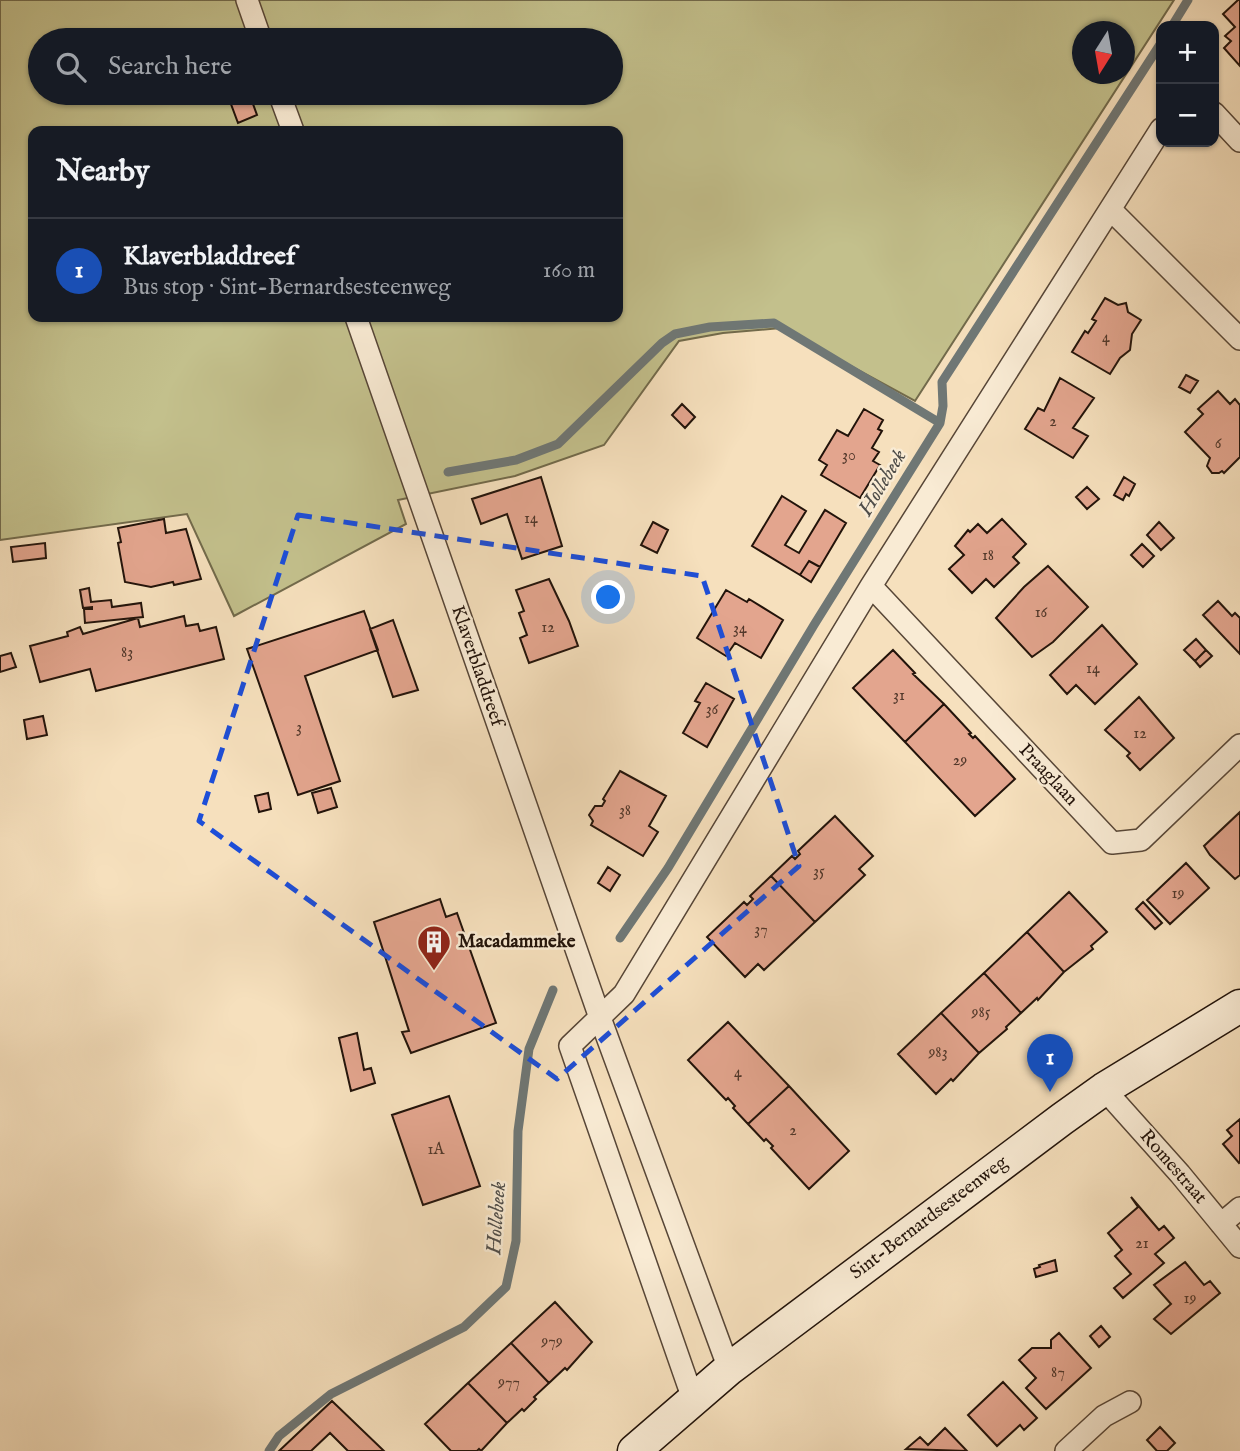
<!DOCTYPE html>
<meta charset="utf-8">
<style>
:root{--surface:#171b24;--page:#242831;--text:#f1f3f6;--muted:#9ea1a6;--line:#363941;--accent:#c59692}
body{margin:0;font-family:"IM FELL English",serif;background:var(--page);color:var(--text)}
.controls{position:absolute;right:21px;top:21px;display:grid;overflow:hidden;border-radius:14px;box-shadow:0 2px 5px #0004}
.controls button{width:63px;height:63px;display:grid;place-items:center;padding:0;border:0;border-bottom:2px solid var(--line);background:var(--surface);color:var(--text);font:35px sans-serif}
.compass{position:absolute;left:1072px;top:21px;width:63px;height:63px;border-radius:50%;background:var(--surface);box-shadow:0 2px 5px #0004;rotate:191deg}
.you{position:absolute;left:609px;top:598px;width:24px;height:24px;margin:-18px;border:5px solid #fff;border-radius:50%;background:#1a73e8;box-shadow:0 0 0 10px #1a73e833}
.badge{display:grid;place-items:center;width:46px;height:46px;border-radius:50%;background:var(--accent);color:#fff;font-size:23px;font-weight:700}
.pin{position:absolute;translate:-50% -58px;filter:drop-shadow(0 2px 4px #0008)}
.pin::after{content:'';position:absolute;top:37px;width:24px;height:21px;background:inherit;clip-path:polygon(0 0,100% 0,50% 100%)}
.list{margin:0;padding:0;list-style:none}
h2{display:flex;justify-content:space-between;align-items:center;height:91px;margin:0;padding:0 28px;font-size:30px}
h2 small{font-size:23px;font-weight:400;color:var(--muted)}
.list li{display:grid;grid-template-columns:46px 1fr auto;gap:21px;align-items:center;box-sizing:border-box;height:105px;padding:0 28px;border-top:2px solid var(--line)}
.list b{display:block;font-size:26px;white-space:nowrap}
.list p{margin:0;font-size:23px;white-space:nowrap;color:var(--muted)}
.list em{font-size:23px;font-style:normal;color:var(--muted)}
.icon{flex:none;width:38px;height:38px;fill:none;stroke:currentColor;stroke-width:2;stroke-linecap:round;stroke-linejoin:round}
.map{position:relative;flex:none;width:1240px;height:1451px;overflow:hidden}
.search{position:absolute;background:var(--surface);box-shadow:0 2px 5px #0004;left:28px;top:28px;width:595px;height:77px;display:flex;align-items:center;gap:18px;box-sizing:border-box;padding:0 24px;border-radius:38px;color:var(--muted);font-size:26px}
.panel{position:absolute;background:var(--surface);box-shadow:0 2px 5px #0004;left:28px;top:126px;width:595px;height:196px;border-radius:14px}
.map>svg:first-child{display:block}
</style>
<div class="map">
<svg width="1240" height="1451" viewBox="0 0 1240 1451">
<rect width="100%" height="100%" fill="#f6e0bd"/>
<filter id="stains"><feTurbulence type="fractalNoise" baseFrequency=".00286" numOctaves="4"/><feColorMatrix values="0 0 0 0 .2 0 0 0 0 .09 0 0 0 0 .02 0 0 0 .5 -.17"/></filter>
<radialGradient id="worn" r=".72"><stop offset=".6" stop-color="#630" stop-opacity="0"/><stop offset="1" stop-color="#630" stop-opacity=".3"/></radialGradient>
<path fill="#c3c08c" stroke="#726a4b" stroke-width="2" fill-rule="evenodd" d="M0 0H1174L915 401 781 328 723 333 679 341 604 445 515 476 398 500 406 524 234 616 187 514 0 540ZM1082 32H1124V74H1082ZM40 40H611V93H40ZM33 131H618V317H33Z"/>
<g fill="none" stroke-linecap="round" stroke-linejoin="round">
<path stroke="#6f7775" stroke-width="9" d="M1172 26 1188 0
M448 472 516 460 558 444 662 343 675 334 710 327 774 323 940 423
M620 938 668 868 814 625 940 423 943 406 942 382 1161 43
M269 1451 279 1436 331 1394 464 1327 506 1287 516 1241 518 1131 529 1049 553 990"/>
</g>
<path fill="#e3a58e" stroke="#22130a" stroke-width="2" d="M1238 0H1240V66L1224 48 1231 41 1225 36 1235 27 1223 14Z
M236 93H249L257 115 238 123 228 96Z
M1105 298 1118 305 1126 303 1128 312 1141 320 1132 334 1130 350 1120 358 1110 374 1072 352 1085 331 1088 333 1096 321 1092 319Z
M1186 375 1198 381 1190 393 1179 387Z
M1060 378 1094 398 1073 428 1088 436 1073 458 1025 429 1038 408 1044 411Z
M1218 391 1230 404 1235 399 1240 405V457L1224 473 1222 471 1219 473H1212L1207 466 1210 458 1185 432 1203 414 1198 409Z
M682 404 695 417 685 428 672 415Z
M864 409 883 420 878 429 882 431 872 448 879 452 873 461 880 465 860 498 821 475 827 465 819 460 837 430 848 436Z
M541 477 562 546 522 559 507 514 481 524 472 499Z
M1124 477 1135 484 1129 496 1126 494 1123 500 1114 495Z
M1087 487 1099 499 1087 509 1076 497Z
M782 496 806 511 785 545 799 553 825 510 846 523 820 567 809 561 800 575 752 546Z
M164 519 166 533 186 529 201 579 174 585 173 582 151 587 125 582 118 543 121 542 118 528Z
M1002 519 1026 544 1013 557 1019 563 994 587 986 579 972 593 949 569 964 555 955 546 968 530 970 532 978 524 987 533Z
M653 522 668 530 657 553 641 545Z
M1159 522 1174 538 1161 550 1147 535Z
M45 543 46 558 13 562 11 547Z
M1142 544 1154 556 1143 567 1131 555Z
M809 561 820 567 811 582 800 575Z
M1048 566 1088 607 1053 642 1032 657 996 618 1024 587Z
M549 579 569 621 578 646 529 663 520 638 527 635 519 613 524 611 516 590Z
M89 588 91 602 111 600 112 607 141 603 143 617 85 623 84 609H92V607L83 608 80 590Z
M726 590 747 602 749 599 783 620 761 658 735 643 726 656 697 638Z
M1218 601 1232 616 1235 613 1240 618V654L1203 615Z
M364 611 378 650 305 676 340 781 298 795 247 649Z
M184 616 186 626 198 624 200 631 216 627 224 659 96 691 90 669 40 682 30 646 68 636 67 632 80 627 83 634 138 618 140 627Z
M393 620 418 690 393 697 370 629Z
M1102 625 1137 664 1095 704 1076 685 1067 694 1050 675Z
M1196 639 1206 650 1195 661 1184 650Z
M893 650 915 673 913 674 944 704 905 742 853 688Z
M1206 650 1212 656 1200 667 1195 661Z
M11 653 16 667 0 672V656Z
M706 683 734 699 707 747 683 733 700 703 695 701Z
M1139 697 1174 738 1140 770 1127 756 1130 753 1105 730Z
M944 704 971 733 969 734 973 738 975 736 1015 779 975 816 905 742Z
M43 716 47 735 27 739 24 720Z
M620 771 666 796 649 826 658 832 643 856 591 825 593 821 589 815 595 806H602L605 801 603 799Z
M331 788 337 807 318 813 312 793Z
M268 793 271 809 259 812 255 796Z
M1240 812V875L1235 879 1210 855 1204 846Z
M835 816 873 856 859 869 865 875 815 922 771 876 792 856 795 859 800 854 798 851Z
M1186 863 1209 888 1170 924 1147 900Z
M608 867 620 875 610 891 598 883Z
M771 876 815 922 764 970 758 964 745 977 707 937 744 902 747 905 753 899 750 896Z
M1069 892 1107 932 1091 946 1093 949 1064 972 1027 932Z
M440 899 446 917 457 913 496 1023 411 1053 402 1032 409 1031 374 922Z
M1143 902 1162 923 1155 929 1136 909Z
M1027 932 1064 972 1038 1000 1037 998 1021 1013 984 973Z
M984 973 1021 1013 1006 1027 1007 1029 979 1053 941 1013Z
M941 1013 979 1053 953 1081 951 1079 936 1094 898 1054Z
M728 1022 789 1086 748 1124 733 1108 735 1106 728 1098 726 1100 688 1060Z
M357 1033 364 1070 371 1068 375 1083 351 1091 339 1038Z
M789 1086 849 1151 809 1189 771 1148 773 1146 766 1139 764 1141 748 1124Z
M449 1096 480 1186 423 1205 392 1115Z
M1240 1119V1162L1239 1163 1223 1144 1232 1136 1227 1130Z
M1131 1197 1159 1230 1164 1226 1174 1238 1155 1254 1164 1263 1123 1298 1114 1288 1131 1274 1115 1256 1122 1250 1108 1233 1138 1207Z
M1055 1260 1057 1271 1036 1277 1034 1269 1040 1267 1039 1265Z
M1185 1262 1204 1285 1210 1281 1220 1293 1171 1334 1154 1319 1171 1304 1154 1285Z
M555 1302 592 1342 567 1370 565 1368 549 1383 511 1343Z
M1101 1326 1110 1337 1099 1347 1090 1336Z
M1059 1333 1091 1368 1046 1409 1026 1388 1036 1378 1019 1360 1032 1348H1051V1340Z
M511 1343 549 1383 534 1397 536 1399 524 1411 522 1409 507 1423 468 1383Z
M1003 1382 1037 1418 1024 1430 1020 1425 997 1446 968 1415Z
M468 1383 507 1423 481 1451 479 1449 477 1451H451L425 1424Z
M332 1401 384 1451H348L330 1433 311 1451H279Z
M1160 1427 1175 1443 1167 1451H1157L1147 1440Z
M945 1428 967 1451 906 1449 920 1437 928 1445Z"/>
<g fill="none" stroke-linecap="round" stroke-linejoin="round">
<g stroke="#574637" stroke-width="24">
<path id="minor" d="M247 0 261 40
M279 93 293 131
M1214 113 1240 141
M1111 210 1240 339
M356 317 599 1015 729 1369
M871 586 1112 843 1141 840 1240 745
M1104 1089 1180 1174 1240 1247
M1221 1224 1240 1208
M693 1399 570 1046 624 994 871 586 1161 129
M1066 1451 1104 1416 1130 1402"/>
</g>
<g stroke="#22130a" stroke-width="35">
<path id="secondary" d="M634 1451 729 1369 1062 1119 1104 1089 1240 1006"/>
</g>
<use href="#minor" stroke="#f9ebd4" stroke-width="21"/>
<use href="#secondary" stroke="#f9ebd4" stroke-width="32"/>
</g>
<path fill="none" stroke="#1d4ed8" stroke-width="5" stroke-dasharray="14 9" stroke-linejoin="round" d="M298 515 702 576 799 866 557 1079 199 821Z"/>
<defs>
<g id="building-pin" transform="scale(1.75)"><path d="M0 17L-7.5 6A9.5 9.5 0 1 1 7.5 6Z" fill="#8f2418" stroke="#f9ebd4"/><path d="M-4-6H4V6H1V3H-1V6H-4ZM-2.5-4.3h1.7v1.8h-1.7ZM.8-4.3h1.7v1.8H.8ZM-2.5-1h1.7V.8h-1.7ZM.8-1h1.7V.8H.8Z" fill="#fff"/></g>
</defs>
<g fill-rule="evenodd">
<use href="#building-pin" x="434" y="942"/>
</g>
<g text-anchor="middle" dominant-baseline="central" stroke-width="5" stroke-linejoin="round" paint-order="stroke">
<g font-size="16" fill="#52382b">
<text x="1106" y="338">4</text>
<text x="1053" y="422">2</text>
<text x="1218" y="444">6</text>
<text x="849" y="456">30</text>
<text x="531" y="519">14</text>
<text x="988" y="556">18</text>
<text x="1041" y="613">16</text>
<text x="548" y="628">12</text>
<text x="740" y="629">34</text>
<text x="127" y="653">83</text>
<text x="1093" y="669">14</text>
<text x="899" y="696">31</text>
<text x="712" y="710">36</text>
<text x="299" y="728">3</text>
<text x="1140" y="734">12</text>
<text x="960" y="761">29</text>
<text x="625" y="811">38</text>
<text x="819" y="872">35</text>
<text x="1178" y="894">19</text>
<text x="761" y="930">37</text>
<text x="981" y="1013">985</text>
<text x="938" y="1053">983</text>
<text x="738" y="1073">4</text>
<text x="793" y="1131">2</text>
<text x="436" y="1150">1A</text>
<text x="1142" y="1244">21</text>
<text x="1190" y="1299">19</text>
<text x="552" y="1342">979</text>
<text x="1058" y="1373">87</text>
<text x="509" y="1383">977</text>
</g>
<g font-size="19" fill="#22130a" stroke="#f9ebd4">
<text transform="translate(477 666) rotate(71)">Klaverbladdreef</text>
<text transform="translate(1048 775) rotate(47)">Praaglaan</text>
<text transform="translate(1173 1167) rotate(49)">Romestraat</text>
<text transform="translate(929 1218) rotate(-37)">Sint-Bernardsesteenweg</text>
</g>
<g font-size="19" font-weight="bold" fill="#22130a" stroke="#f9ebd4" text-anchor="start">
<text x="458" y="942">Macadammeke</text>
</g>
<g font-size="21" font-style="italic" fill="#4f4d49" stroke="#f9ebd4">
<text transform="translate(883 483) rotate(-59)">Hollebeek</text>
<text transform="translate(497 1218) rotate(-86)">Hollebeek</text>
</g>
</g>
<rect width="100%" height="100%" filter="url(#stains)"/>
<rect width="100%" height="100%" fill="url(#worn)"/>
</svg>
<div class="controls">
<button>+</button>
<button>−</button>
</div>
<svg class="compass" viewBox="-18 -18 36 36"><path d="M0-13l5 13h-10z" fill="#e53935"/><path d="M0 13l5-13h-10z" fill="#9ea1a6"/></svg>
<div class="you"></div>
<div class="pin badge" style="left:1050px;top:1092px;background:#1a4fb4">1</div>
<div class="search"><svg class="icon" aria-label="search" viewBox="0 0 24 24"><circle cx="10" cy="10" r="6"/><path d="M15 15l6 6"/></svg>Search here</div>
<section class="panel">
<h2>Nearby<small></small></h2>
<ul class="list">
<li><span class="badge" style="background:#1a4fb4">1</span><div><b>Klaverbladdreef</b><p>Bus stop · Sint-Bernardsesteenweg</p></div><em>160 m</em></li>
</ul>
</section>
</div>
